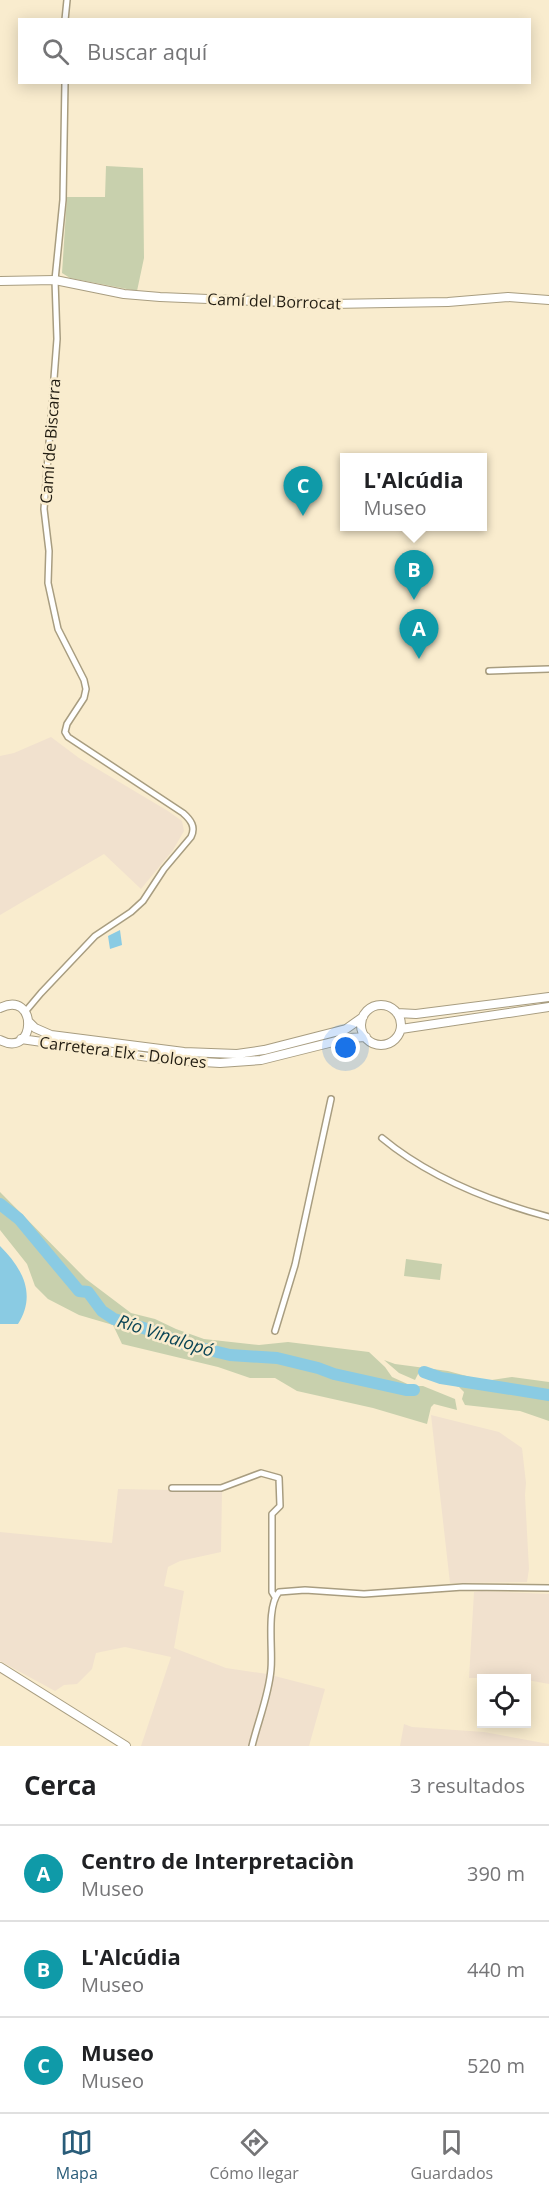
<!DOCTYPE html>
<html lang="es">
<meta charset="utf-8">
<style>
:root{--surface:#fff;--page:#f2f2f2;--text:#202124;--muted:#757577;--line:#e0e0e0;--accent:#295c79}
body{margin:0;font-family:"Open Sans",sans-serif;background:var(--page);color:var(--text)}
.controls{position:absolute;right:18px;bottom:18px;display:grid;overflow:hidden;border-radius:0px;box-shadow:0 3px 15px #0003}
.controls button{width:54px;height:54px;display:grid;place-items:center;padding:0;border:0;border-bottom:2px solid var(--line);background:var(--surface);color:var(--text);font:30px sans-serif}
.you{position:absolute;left:346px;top:1048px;width:21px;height:21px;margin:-15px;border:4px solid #fff;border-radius:50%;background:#1a73e8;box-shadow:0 0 0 9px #1a73e833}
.badge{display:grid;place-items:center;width:39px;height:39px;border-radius:50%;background:var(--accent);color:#fff;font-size:20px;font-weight:700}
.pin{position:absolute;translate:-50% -50px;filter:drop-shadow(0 2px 3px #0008)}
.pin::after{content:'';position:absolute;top:32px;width:21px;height:18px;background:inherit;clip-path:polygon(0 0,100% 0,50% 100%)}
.popup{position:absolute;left:340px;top:453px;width:147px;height:78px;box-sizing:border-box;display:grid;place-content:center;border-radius:0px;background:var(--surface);filter:drop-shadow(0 2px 4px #0005);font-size:20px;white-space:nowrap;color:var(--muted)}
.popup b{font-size:22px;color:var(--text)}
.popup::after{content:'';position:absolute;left:50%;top:100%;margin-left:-12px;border:12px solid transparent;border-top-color:var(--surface)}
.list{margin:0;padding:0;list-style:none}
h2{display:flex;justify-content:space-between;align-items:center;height:78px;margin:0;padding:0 24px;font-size:26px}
h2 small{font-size:20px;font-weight:400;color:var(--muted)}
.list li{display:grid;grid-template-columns:39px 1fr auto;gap:18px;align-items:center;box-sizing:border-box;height:96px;padding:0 24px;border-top:2px solid var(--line)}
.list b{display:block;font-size:22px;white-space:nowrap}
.list p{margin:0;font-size:20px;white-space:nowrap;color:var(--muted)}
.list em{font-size:20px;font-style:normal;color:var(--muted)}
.icon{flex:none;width:33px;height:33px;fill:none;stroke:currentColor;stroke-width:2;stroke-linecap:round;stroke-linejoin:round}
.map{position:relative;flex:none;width:549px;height:1746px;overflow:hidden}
.search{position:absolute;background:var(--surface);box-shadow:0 3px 15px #0003;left:18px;right:18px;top:18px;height:66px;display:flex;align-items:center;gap:15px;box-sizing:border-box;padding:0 21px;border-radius:0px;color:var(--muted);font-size:22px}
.sheet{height:366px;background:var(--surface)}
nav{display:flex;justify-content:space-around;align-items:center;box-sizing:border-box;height:84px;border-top:2px solid var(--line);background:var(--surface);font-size:16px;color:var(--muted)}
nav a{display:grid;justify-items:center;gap:3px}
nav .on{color:var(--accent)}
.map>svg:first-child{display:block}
</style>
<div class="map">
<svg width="549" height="1746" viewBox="0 0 549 1746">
<rect width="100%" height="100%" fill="#f9ecce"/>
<path fill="#f1e1ce" d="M51 737 79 758 168 811 182 821 184 831 173 850 141 889 104 854 0 915V756L14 753Z
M431 1415 499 1432 522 1448 526 1483 525 1495 529 1569 527 1582 450 1583Z
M118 1489 222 1491 221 1552 180 1561 168 1567 164 1586 184 1591 174 1648 226 1668 267 1674 325 1689 309 1746H141L171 1657 125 1647 96 1653 92 1669 77 1684 64 1685 55 1691 0 1661V1532L112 1543Z
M481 1591 549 1594V1684L527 1680 526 1678H469L474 1592Z
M404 1724 412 1727 484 1732 549 1744V1746H400Z"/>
<path fill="#c8d0ad" d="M106 166 143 168 144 258 137 291 70 278 62 273 67 197H105Z
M0 1192 86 1279 131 1313 155 1319 176 1329 204 1339 259 1345 288 1342 369 1352 385 1367 392 1377 412 1386H423L455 1399 457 1410 434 1404 431 1407 427 1424 373 1408 297 1391 275 1378H250L218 1367 122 1344 113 1325 79 1315 48 1299 35 1286 27 1264 0 1230Z
M406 1259 442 1264 440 1280 404 1276Z
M384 1360 395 1364 448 1371 485 1381 512 1377 549 1382V1421L520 1411 465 1405 462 1399 464 1392 459 1387 419 1372 415 1380 399 1373Z"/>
<path fill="#8acbe3" d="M120 930 122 945 110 949 108 936Z
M0 1246C22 1268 37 1294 18 1324H0Z"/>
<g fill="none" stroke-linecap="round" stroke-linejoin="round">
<path stroke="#8acbe3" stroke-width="12" d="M0 1204 19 1219 79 1291 88 1292 102 1311 114 1319 150 1330 184 1344 230 1355 277 1358 318 1368 334 1374 406 1390H414
M424 1372 441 1378 549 1395"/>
<g stroke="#a89d80" stroke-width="8">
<path id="street" d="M65 20 67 0
M489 671 549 669
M25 1012 41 993 95 936 131 912 143 901 164 869 191 837C196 827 191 820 183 813L68 737 65 732 67 724 84 698 86 689 84 680 58 629 48 583 49 551 44 509 57 339 55 280 63 200 65 82
M382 1138C430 1178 489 1201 549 1217
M275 1331 295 1265 331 1099
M172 1488H221L261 1473 279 1478 280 1506 272 1514V1592L275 1597
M252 1746C258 1721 269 1695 271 1669 273 1649 266 1607 279 1592L305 1590 364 1594 463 1587 549 1588"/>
</g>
<g stroke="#a89d80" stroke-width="10">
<path id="secondary" d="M0 281 55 280 124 294 160 297 330 304 448 302 508 297 549 300
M361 1025a20 20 0 1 1 40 0a20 20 0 1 1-40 0Z
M0 1008C38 989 37 1059 0 1040
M397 1013 416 1014 549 997
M29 1022 35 1028 51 1035 184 1052 237 1054 264 1050 346 1029 363 1017
M401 1029 549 1007
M21 1039 170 1060 220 1063 261 1060 349 1038 366 1037
M0 1667 126 1746"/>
</g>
<use href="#street" stroke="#fff" stroke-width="5"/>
<use href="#secondary" stroke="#fff" stroke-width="8"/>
</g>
<g text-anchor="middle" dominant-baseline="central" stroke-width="5" stroke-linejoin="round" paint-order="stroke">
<g font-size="16" fill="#221d12" stroke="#f9ecce">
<text transform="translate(274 301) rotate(2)">Camí del Borrocat</text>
<text transform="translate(50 441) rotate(-86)">Camí de Biscarra</text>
<text transform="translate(123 1052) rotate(7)">Carretera Elx - Dolores</text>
</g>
<g font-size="18" font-style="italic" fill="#0b4556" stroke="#f9ecce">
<text transform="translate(166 1335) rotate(18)">Río Vinalopó</text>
</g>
</g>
</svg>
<div class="controls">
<button><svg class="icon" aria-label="locate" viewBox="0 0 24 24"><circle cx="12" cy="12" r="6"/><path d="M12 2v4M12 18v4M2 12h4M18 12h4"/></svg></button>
</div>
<div class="you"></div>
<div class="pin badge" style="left:419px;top:659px;background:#0f9aa8">A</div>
<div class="pin badge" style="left:414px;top:600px;background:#0f9aa8">B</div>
<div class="popup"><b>L'Alcúdia</b>Museo</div>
<div class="pin badge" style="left:303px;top:516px;background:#0f9aa8">C</div>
<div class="search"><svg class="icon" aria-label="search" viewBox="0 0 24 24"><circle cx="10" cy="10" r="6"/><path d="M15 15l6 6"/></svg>Buscar aquí</div>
</div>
<section class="sheet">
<h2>Cerca<small>3 resultados</small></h2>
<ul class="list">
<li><span class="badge" style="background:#0f9aa8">A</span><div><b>Centro de Interpretaciòn</b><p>Museo</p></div><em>390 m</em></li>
<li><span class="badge" style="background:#0f9aa8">B</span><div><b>L'Alcúdia</b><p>Museo</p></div><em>440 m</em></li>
<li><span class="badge" style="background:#0f9aa8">C</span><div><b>Museo</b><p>Museo</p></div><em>520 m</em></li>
</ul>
</section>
<nav>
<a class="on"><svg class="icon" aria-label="map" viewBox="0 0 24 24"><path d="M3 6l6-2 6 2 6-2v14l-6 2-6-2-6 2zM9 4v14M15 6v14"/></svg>Mapa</a>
<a><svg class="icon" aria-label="directions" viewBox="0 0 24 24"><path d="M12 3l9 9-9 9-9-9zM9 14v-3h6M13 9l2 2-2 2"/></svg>Cómo llegar</a>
<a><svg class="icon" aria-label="saved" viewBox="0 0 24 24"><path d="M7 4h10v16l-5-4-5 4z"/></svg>Guardados</a>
</nav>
